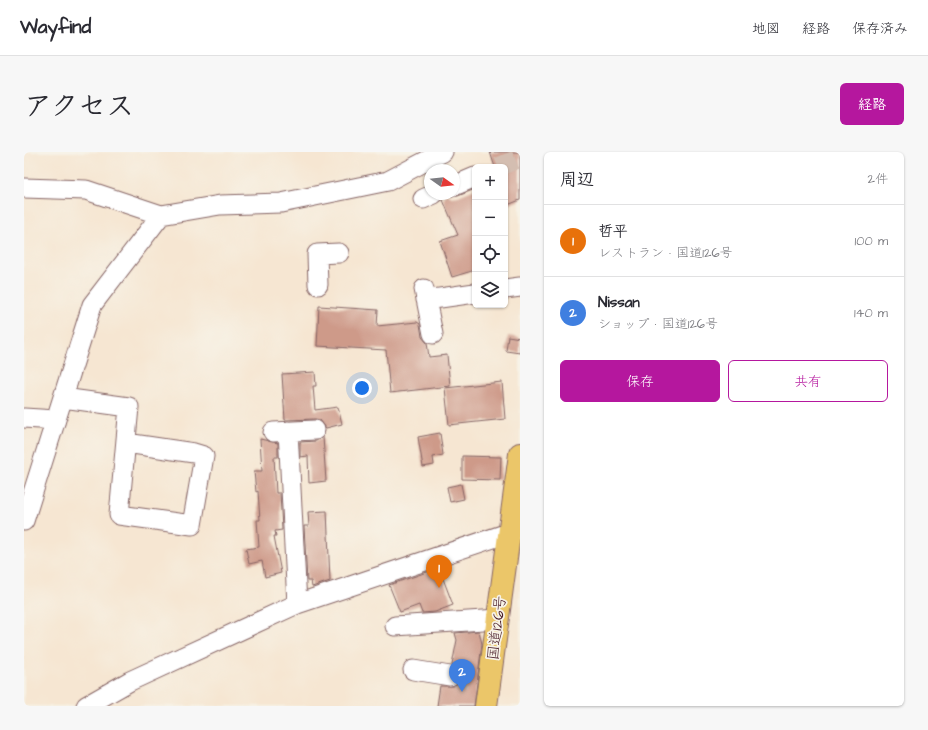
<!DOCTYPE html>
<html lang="ja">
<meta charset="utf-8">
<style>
:root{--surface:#fff;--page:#f7f7f7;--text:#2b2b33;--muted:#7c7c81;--line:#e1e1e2;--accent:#b5179e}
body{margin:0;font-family:"Architects Daughter","Klee One",sans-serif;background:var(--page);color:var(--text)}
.controls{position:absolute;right:12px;top:12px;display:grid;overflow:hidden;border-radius:6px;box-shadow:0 1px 3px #0004}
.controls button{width:36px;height:36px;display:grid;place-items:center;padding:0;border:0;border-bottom:1px solid var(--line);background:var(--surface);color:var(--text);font:20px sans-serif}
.compass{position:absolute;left:400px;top:12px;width:36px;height:36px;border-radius:50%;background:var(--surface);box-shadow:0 1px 3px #0004;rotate:105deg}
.you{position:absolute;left:338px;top:236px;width:14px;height:14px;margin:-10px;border:3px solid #fff;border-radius:50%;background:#1a73e8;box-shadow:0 0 0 6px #1a73e833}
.badge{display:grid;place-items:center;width:26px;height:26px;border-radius:50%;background:var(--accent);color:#fff;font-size:13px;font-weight:700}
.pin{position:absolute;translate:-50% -33px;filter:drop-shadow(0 1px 2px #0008)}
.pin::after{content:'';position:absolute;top:21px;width:14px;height:12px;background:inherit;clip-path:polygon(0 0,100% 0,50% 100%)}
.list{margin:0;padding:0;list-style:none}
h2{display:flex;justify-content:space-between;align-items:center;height:52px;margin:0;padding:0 16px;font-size:17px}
h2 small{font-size:13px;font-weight:400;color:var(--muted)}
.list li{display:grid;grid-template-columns:26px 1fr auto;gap:12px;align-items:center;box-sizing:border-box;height:72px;padding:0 16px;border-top:1px solid var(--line)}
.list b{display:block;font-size:15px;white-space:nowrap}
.list p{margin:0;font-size:13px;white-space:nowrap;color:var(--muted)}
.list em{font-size:13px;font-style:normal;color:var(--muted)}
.actions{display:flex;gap:8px;padding:12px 16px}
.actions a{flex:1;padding:9px 0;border:1px solid var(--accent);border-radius:6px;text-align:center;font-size:14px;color:var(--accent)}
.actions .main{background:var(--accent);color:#fff}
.icon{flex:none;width:22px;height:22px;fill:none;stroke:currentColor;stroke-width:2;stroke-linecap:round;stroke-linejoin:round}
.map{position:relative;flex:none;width:496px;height:554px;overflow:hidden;border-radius:6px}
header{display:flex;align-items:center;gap:24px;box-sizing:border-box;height:56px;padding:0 20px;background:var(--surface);border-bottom:1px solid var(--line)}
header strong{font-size:19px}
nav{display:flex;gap:22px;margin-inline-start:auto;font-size:14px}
.intro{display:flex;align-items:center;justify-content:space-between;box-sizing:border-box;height:96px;padding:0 24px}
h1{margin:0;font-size:28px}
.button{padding:10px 18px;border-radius:6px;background:var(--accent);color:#fff;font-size:14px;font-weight:700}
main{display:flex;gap:24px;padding:0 24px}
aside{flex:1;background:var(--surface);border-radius:6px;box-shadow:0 1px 3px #0004}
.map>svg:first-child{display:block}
</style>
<header>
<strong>Wayfind</strong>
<nav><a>地図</a><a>経路</a><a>保存済み</a></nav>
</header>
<div class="intro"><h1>アクセス</h1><a class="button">経路</a></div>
<main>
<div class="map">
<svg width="496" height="554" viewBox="0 0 496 554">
<rect width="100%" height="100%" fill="#f7f3e8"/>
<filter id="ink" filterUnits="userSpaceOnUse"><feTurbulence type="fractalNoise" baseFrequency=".025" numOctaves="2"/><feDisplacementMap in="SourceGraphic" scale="8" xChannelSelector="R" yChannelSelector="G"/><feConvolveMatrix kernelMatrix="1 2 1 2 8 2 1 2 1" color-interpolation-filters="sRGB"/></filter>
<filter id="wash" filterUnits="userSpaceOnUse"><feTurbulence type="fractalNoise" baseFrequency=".012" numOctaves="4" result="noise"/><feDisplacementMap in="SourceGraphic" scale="16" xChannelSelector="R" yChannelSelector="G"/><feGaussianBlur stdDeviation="0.9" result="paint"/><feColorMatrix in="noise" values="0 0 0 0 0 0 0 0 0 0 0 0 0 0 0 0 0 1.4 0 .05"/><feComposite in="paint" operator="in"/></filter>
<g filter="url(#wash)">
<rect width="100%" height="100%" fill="#f6e6d2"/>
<g id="blocks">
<path fill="#ce9a89" d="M466 0H496V48L481 54V15H471Z
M451 37V118L428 125 416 89 434 83 419 48 423 42 428 45 434 44Z
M295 154 354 158 353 174 393 170 396 172 398 185 403 191 405 205 423 203 426 234 366 241 362 198 293 194Z
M484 184 496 186V201L482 199Z
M291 220 292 234H289L291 258 314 255 318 272 302 276 296 268 291 267 261 268 258 222Z
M478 230 481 267 425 273 421 236Z
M416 281 419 303 409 305 410 313 399 315 394 285Z
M299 285 302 329 285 331 284 304 276 305V290L292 289Z
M236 287 254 291V305H250L252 341H256L258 378 251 379 252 384H250L257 421 241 425 238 409 225 412 222 397 235 395 233 368H236L234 339 232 340 230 319H238Z
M438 304 477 305 476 328 438 327Z
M437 332 440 347 426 350 423 335Z
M303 359 306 429 288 435 287 429H283L280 374H285L284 360Z
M415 416 429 453 411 460 398 461 395 453 376 460 365 433Z
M455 479 458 492 450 554H413L416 534H430L434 531 437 526 436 520 428 513 433 488 431 481Z"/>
</g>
</g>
<g filter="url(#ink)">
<use href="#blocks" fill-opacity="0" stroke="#866565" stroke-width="1"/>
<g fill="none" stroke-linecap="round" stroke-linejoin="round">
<path stroke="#d4beb1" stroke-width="19" stroke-dasharray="19 10" stroke-linecap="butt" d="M474 15 496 6
M426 524 455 529"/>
<g stroke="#866565" stroke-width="21">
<path id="minor" d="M430 34 451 25
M0 36 62 38 137 63 196 53 257 51 364 29 419 0
M399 47 410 42
M294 133 293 102 315 101
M400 137 409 182
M481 137 496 135
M402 148 451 141
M39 246 105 255 95 363 168 373 180 304 170 301 102 291
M0 266 32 268
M264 279 273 452
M249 280 291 278
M0 369 68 153 137 63
M371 474 474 467
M389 518 426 524
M62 554 106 529 273 452 496 377"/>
</g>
<g stroke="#866565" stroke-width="24">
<path id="highway" d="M462 554 496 302"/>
</g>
<use href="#minor" stroke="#fff" stroke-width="19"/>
<use href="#highway" stroke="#ebc669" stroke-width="22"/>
</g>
</g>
<g text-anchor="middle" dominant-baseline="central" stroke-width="3.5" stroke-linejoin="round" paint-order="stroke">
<g font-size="15" fill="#4a1f2b" stroke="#f7f3e8">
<text transform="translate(473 476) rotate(-83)">国道126号</text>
</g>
</g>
</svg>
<div class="controls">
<button>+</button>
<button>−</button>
<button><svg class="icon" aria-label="locate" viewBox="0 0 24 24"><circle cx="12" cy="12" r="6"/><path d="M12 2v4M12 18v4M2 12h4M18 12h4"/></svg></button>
<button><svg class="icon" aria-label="layers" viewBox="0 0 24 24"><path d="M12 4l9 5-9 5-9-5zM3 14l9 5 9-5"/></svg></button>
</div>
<svg class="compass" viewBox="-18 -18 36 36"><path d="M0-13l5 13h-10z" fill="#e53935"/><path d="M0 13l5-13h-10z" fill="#7c7c81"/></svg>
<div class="you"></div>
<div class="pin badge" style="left:415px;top:436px;background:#e8710a">1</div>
<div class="pin badge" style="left:438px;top:540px;background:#3f7fe0">2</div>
</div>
<aside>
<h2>周辺<small>2件</small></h2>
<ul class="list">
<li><span class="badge" style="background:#e8710a">1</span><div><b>哲平</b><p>レストラン · 国道126号</p></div><em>100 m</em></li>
<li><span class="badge" style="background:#3f7fe0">2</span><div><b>Nissan</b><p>ショップ · 国道126号</p></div><em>140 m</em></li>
</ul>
<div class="actions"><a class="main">保存</a><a>共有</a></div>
</aside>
</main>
